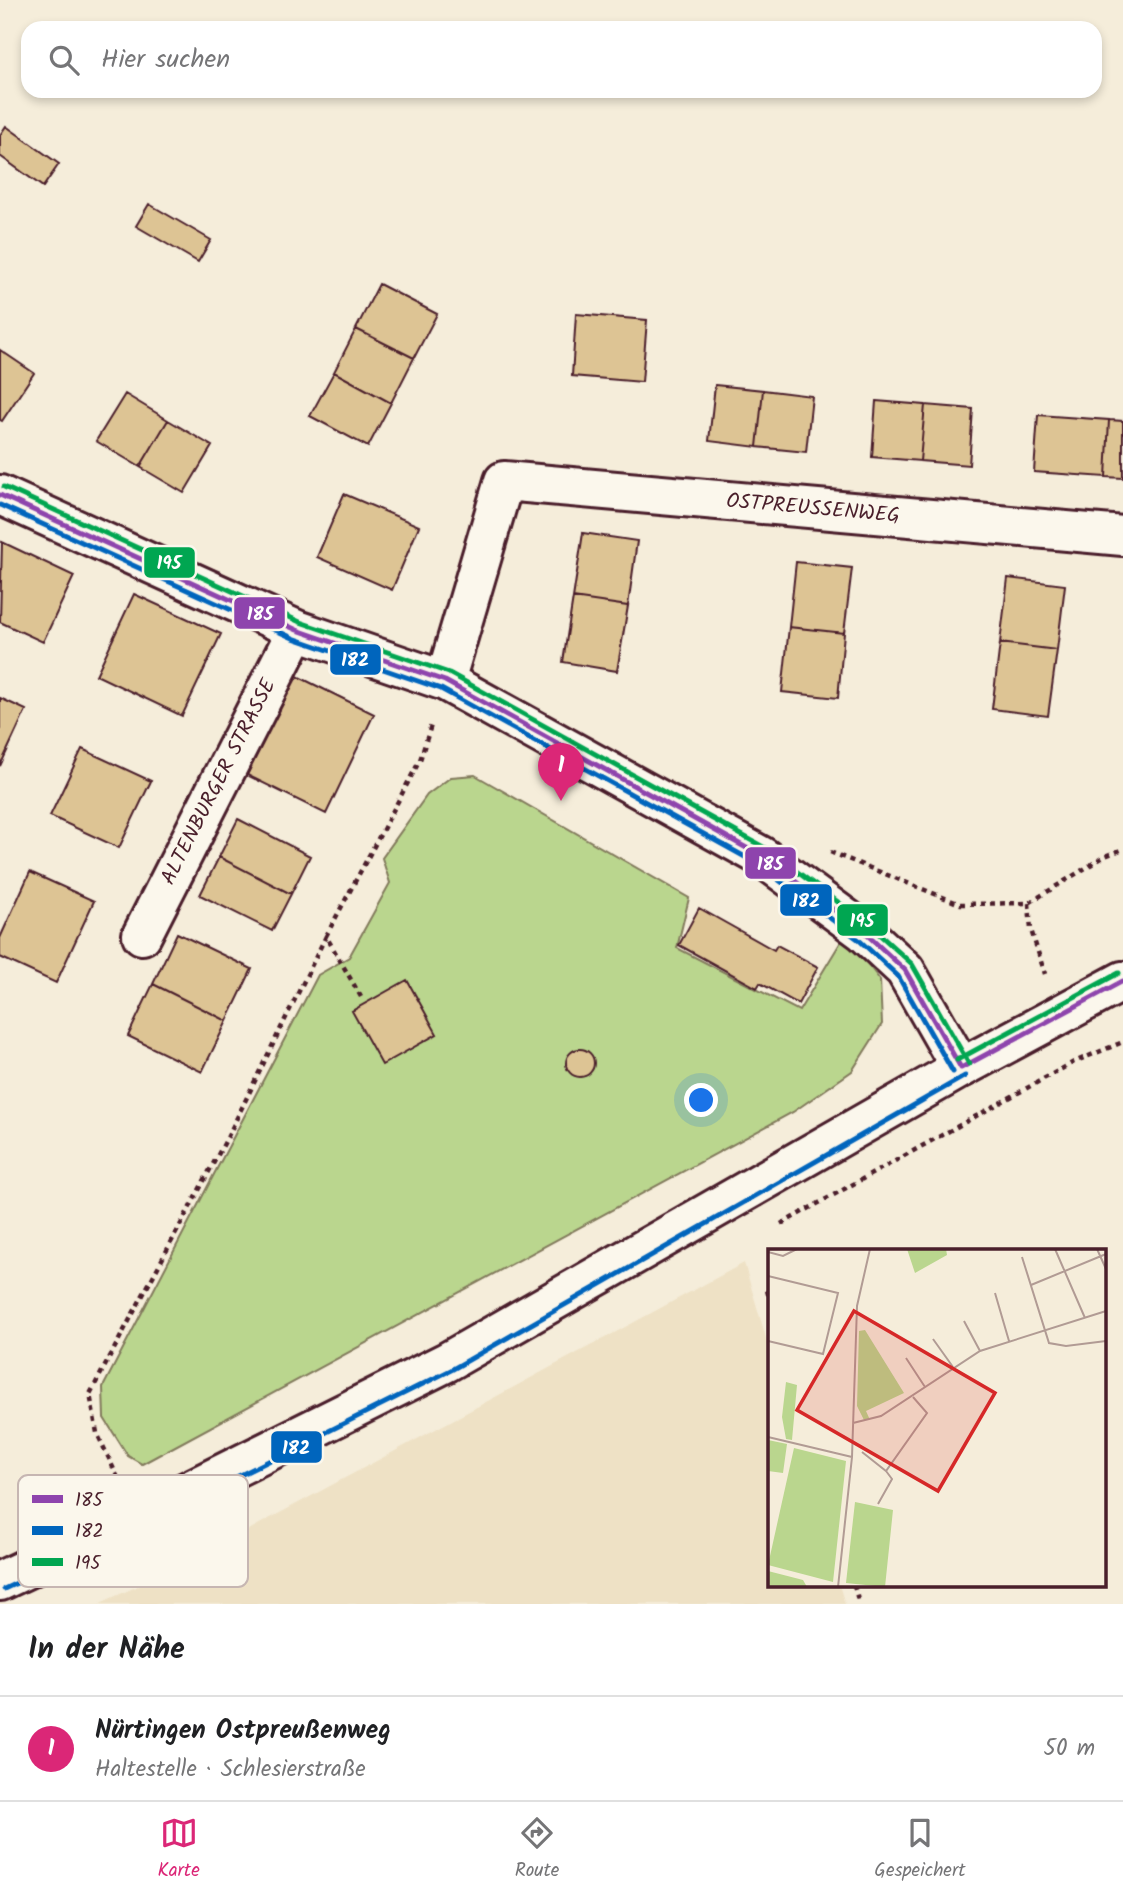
<!DOCTYPE html>
<html lang="de">
<meta charset="utf-8">
<style>
:root{--surface:#fff;--page:#f2f2f2;--text:#202124;--muted:#757577;--line:#e0e0e0;--accent:#db2777}
body{margin:0;font-family:Kalam,sans-serif;background:var(--page);color:var(--text)}
.you{position:absolute;left:702px;top:1101px;width:24px;height:24px;margin:-18px;border:5px solid #fff;border-radius:50%;background:#1a73e8;box-shadow:0 0 0 10px #1a73e833}
.badge{display:grid;place-items:center;width:46px;height:46px;border-radius:50%;background:var(--accent);color:#fff;font-size:23px;font-weight:700}
.pin{position:absolute;translate:-50% -58px;filter:drop-shadow(0 2px 4px #0008)}
.pin::after{content:'';position:absolute;top:37px;width:24px;height:21px;background:inherit;clip-path:polygon(0 0,100% 0,50% 100%)}
.list{margin:0;padding:0;list-style:none}
h2{display:flex;justify-content:space-between;align-items:center;height:91px;margin:0;padding:0 28px;font-size:30px}
h2 small{font-size:23px;font-weight:400;color:var(--muted)}
.list li{display:grid;grid-template-columns:46px 1fr auto;gap:21px;align-items:center;box-sizing:border-box;height:105px;padding:0 28px;border-top:2px solid var(--line)}
.list b{display:block;font-size:26px;white-space:nowrap}
.list p{margin:0;font-size:23px;white-space:nowrap;color:var(--muted)}
.list em{font-size:23px;font-style:normal;color:var(--muted)}
.icon{flex:none;width:38px;height:38px;fill:none;stroke:currentColor;stroke-width:2;stroke-linecap:round;stroke-linejoin:round}
.map{position:relative;flex:none;width:1123px;height:1604px;overflow:hidden}
.search{position:absolute;background:var(--surface);box-shadow:0 4px 10px #0003;left:21px;right:21px;top:21px;height:77px;display:flex;align-items:center;gap:18px;box-sizing:border-box;padding:0 24px;border-radius:21px;color:var(--muted);font-size:26px}
.sheet{height:196px;background:var(--surface)}
nav{display:flex;justify-content:space-around;align-items:center;box-sizing:border-box;height:98px;border-top:2px solid var(--line);background:var(--surface);font-size:19px;color:var(--muted)}
nav a{display:grid;justify-items:center;gap:4px}
nav .on{color:var(--accent)}
.map>svg:first-child{display:block}
</style>
<div class="map">
<svg width="1123" height="1604" viewBox="0 0 1123 1604">
<rect width="100%" height="100%" fill="#f5edda"/>
<filter id="ink" filterUnits="userSpaceOnUse"><feTurbulence type="fractalNoise" baseFrequency=".0143" numOctaves="2"/><feDisplacementMap in="SourceGraphic" scale="14" xChannelSelector="R" yChannelSelector="G"/><feConvolveMatrix kernelMatrix="1 2 1 2 8 2 1 2 1" color-interpolation-filters="sRGB"/></filter>
<g filter="url(#ink)">
<path fill="#eee1c5" d="M744 1263 769 1348V1585H839L845 1604H98L178 1568Z"/>
<path fill="#bad68e" stroke="#827a5c" stroke-width="2" d="M475 775 689 898 677 948 799 1011 845 935 880 980 882 1024 852 1071 793 1112 142 1464 128 1456 104 1418 103 1387 318 975 349 957 390 883 382 858 427 795 451 777Z"/>
<path fill="#ddc494" stroke="#4a1f2b" stroke-width="2" d="M6 126 59 164 43 187 0 156V135Z
M149 204 211 240 198 262 136 226Z
M379 284 437 314 414 358 356 329Z
M576 314 647 320 642 382 572 376Z
M356 329 414 358 391 403 334 372Z
M0 350 34 373 2 421 0 420Z
M334 372 391 403 368 447 310 416Z
M715 385 763 390 757 447 709 441Z
M763 390 812 396 806 452 757 447Z
M125 394 168 420 140 467 96 441Z
M876 401 925 405 920 461 872 457Z
M925 405 973 409 969 465 920 461Z
M1038 415 1109 420 1106 477 1034 472Z
M168 420 212 446 184 493 140 467Z
M1109 420 1123 421V478L1106 477Z
M344 494 419 526 392 590 317 557Z
M583 533 637 541 628 606 573 598Z
M2 542 74 576 43 642 0 622Z
M796 562 852 568 844 633 789 627Z
M1008 578 1065 585 1057 650 1000 643Z
M134 594 221 634 182 716 96 675Z
M573 598 628 606 617 671 563 662Z
M789 627 844 633 838 698 782 692Z
M1000 643 1057 650 1048 716 992 709Z
M295 675 374 714 326 814 247 775Z
M0 698 26 710 0 766Z
M82 749 151 781 119 848 50 816Z
M238 819 310 856 291 894 219 857Z
M219 857 291 894 272 931 200 895Z
M30 872 94 901 56 983 0 957V938Z
M699 908 774 950 777 945 818 967 798 1004 760 983 757 988 679 945Z
M177 933 252 969 227 1021 153 984Z
M407 980 437 1034 382 1065 352 1011Z
M153 984 227 1021 202 1072 128 1036Z
M566 1063a14 14 0 1 1 28 0a14 14 0 1 1-28 0Z"/>
<g fill="none" stroke-linecap="round" stroke-linejoin="round">
<g stroke="#4a1f2b" stroke-width="44">
<path id="minor" d="M0 495 297 630 445 681 761 856 864 932 905 970 961 1068
M445 681 504 481 1123 536
M142 935 297 630"/>
</g>
<g stroke="#4a1f2b" stroke-width="44">
<path id="major" d="M0 1581 136 1517 447 1362 961 1068 1123 981"/>
</g>
<path stroke="#4a1f2b" stroke-width="4.5" stroke-dasharray="5 5" stroke-linecap="butt" d="M830 852 960 904 1029 903 1105 856 1123 849
M1029 903 1031 930 1045 974
M361 997 326 936 420 760 432 722
M781 1224 1074 1062 1123 1042
M767 1290 769 1298
M118 1478 97 1433 90 1394 228 1136 326 936
M139 1566 159 1557
M854 1585 859 1604"/>
<use href="#minor" stroke="#fbf7ec" stroke-width="38"/>
<use href="#major" stroke="#fbf7ec" stroke-width="38"/>
<g stroke="#fbf7ec" stroke-width="10">
<path id="bus-1" d="M0 495 297 630 445 681 761 856 864 932 905 970 961 1068
M961 1068 1123 981"/>
</g>
<g stroke="#fbf7ec" stroke-width="10">
<path id="bus-2" d="M0 505 293 638 441 689 756 863 858 939 898 976 953 1072
M4 1589 140 1525 451 1370 965 1076"/>
</g>
<g stroke="#fbf7ec" stroke-width="10">
<path id="bus-3" d="M4 487 300 622 449 673 765 848 869 925 912 964 969 1064
M957 1060 1119 973"/>
</g>
<use href="#bus-1" stroke="#8e44ad" stroke-width="5"/>
<use href="#bus-2" stroke="#0065bd" stroke-width="5"/>
<use href="#bus-3" stroke="#00a651" stroke-width="5"/>
</g>
</g>
<g text-anchor="middle" dominant-baseline="central" stroke-width="6" stroke-linejoin="round" paint-order="stroke">
<g font-size="21" fill="#4a1f2b" stroke="#fbf7ec">
<text transform="translate(813 509) rotate(5)">OSTPREUSSENWEG</text>
<text transform="translate(219 782) rotate(-63)">ALTENBURGER STRASSE</text>
</g>
</g>
<g transform="translate(768 1249)">
<rect width="338" height="338" fill="#f5edda"/>
<path d="M139 0H178L179 6 147 24ZM97 81 136 144 98 162 102 171H96L89 157 91 82ZM18 133 29 136 24 191 18 190 14 168ZM0 191 19 195 15 224 0 222ZM26 199 78 212 65 333 0 316ZM87 253 125 261 117 338 78 334ZM0 322 35 331 39 338H0Z" fill="#bad68e"/>
<path fill="none" stroke="#b19b94" stroke-width="2" d="M287 0 317 69M329 0 338 20M0 3 15 7 29 0M254 8 281 94 298 97 338 92M0 27 70 44 55 105 0 92M263 36 338 5M227 44 241 92M196 72 212 102M165 90 185 118M138 109 157 138M85 174 113 167 212 102 338 62M0 188 84 208M94 203 118 222 159 164 145 148M110 255 124 230 118 222M70 338 84 208 89 57 102 0"/>
<path fill="#d62828" fill-opacity="0.15" stroke="#d62828" stroke-width="3.5" d="M86 62 227 144 170 242 29 161Z"/>
<rect width="338" height="338" fill="none" stroke="#4a1f2b" stroke-width="3.5"/>
</g>
<rect x="18" y="1475" width="230" height="112" rx="10" fill="#fbf7ec" stroke="#c6b6b2" stroke-width="2"/>
<rect x="32" y="1495" width="31" height="8" fill="#8e44ad"/>
<rect x="32" y="1526" width="31" height="9" fill="#0065bd"/>
<rect x="32" y="1558" width="31" height="8" fill="#00a651"/>
<g font-size="19" fill="#4a1f2b">
<text x="75" y="1506">185</text>
<text x="75" y="1537">182</text>
<text x="75" y="1569">195</text>
</g>
<g stroke="#fbf7ec" stroke-width="2.5">
<rect x="143" y="546" width="53" height="33" rx="7" fill="#00a651"/>
<rect x="233" y="596" width="53" height="34" rx="7" fill="#8e44ad"/>
<rect x="329" y="643" width="53" height="33" rx="7" fill="#0065bd"/>
<rect x="744" y="846" width="53" height="34" rx="7" fill="#8e44ad"/>
<rect x="779" y="883" width="54" height="34" rx="7" fill="#0065bd"/>
<rect x="836" y="903" width="53" height="34" rx="7" fill="#00a651"/>
<rect x="270" y="1430" width="53" height="34" rx="7" fill="#0065bd"/>
</g>
<g font-size="19" text-anchor="middle" font-weight="bold" fill="#fff">
<text x="169" y="569">195</text>
<text x="260" y="620">185</text>
<text x="355" y="666">182</text>
<text x="770" y="870">185</text>
<text x="806" y="907">182</text>
<text x="862" y="927">195</text>
<text x="296" y="1454">182</text>
</g>
</svg>
<div class="you"></div>
<div class="pin badge" style="left:561px;top:801px">1</div>
<div class="search"><svg class="icon" aria-label="search" viewBox="0 0 24 24"><circle cx="10" cy="10" r="6"/><path d="M15 15l6 6"/></svg>Hier suchen</div>
</div>
<section class="sheet">
<h2>In der Nähe<small></small></h2>
<ul class="list">
<li><span class="badge">1</span><div><b>Nürtingen Ostpreußenweg</b><p>Haltestelle · Schlesierstraße</p></div><em>50 m</em></li>
</ul>
</section>
<nav>
<a class="on"><svg class="icon" aria-label="map" viewBox="0 0 24 24"><path d="M3 6l6-2 6 2 6-2v14l-6 2-6-2-6 2zM9 4v14M15 6v14"/></svg>Karte</a>
<a><svg class="icon" aria-label="directions" viewBox="0 0 24 24"><path d="M12 3l9 9-9 9-9-9zM9 14v-3h6M13 9l2 2-2 2"/></svg>Route</a>
<a><svg class="icon" aria-label="saved" viewBox="0 0 24 24"><path d="M7 4h10v16l-5-4-5 4z"/></svg>Gespeichert</a>
</nav>
